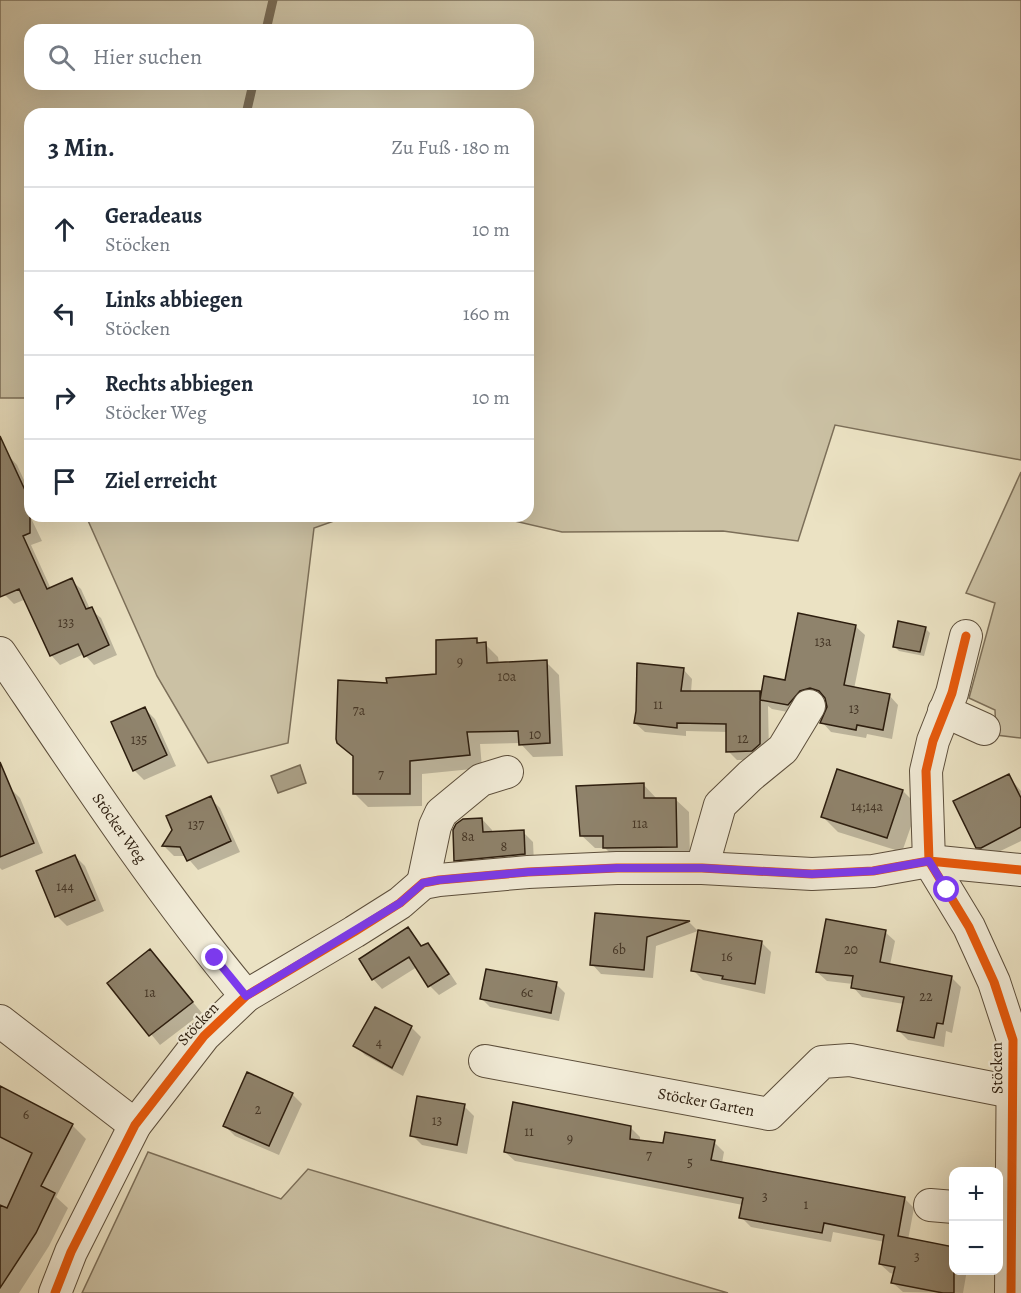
<!DOCTYPE html>
<html lang="de">
<meta charset="utf-8">
<style>
:root{--surface:#fff;--page:#f2f2f3;--text:#1f2937;--muted:#747a83;--line:#e0e1e3}
body{margin:0;font-family:Alegreya,serif;background:var(--page);color:var(--text)}
.controls{position:absolute;right:18px;bottom:18px;display:grid;overflow:hidden;border-radius:12px;box-shadow:0 6px 24px #0002}
.controls button{width:54px;height:54px;display:grid;place-items:center;padding:0;border:0;border-bottom:2px solid var(--line);background:var(--surface);color:var(--text);font:30px sans-serif}
.stop{position:absolute;width:18px;height:18px;margin:-14px;border:4px solid #7c3aed;border-radius:50%;background:#fff}
.stop.end{background:#7c3aed;border-color:#fff;box-shadow:0 2px 6px #0008}
.list{margin:0;padding:0;list-style:none}
h2{display:flex;justify-content:space-between;align-items:center;height:78px;margin:0;padding:0 24px;font-size:26px}
h2 small{font-size:20px;font-weight:400;color:var(--muted)}
.list li{display:grid;grid-template-columns:39px 1fr auto;gap:18px;align-items:center;box-sizing:border-box;height:84px;padding:0 24px;border-top:2px solid var(--line)}
.list b{display:block;font-size:22px;white-space:nowrap}
.list p{margin:0;font-size:20px;white-space:nowrap;color:var(--muted)}
.list em{font-size:20px;font-style:normal;color:var(--muted)}
.icon{flex:none;width:33px;height:33px;fill:none;stroke:currentColor;stroke-width:2;stroke-linecap:round;stroke-linejoin:round}
.map{position:relative;flex:none;width:1021px;height:1293px;overflow:hidden}
.search{position:absolute;background:var(--surface);box-shadow:0 6px 24px #0002;left:24px;top:24px;width:510px;height:66px;display:flex;align-items:center;gap:15px;box-sizing:border-box;padding:0 21px;border-radius:18px;color:var(--muted);font-size:22px}
.panel{position:absolute;background:var(--surface);box-shadow:0 6px 24px #0002;left:24px;top:108px;width:510px;height:414px;border-radius:18px}
.map>svg:first-child{display:block}
</style>
<div class="map">
<svg width="1021" height="1293" viewBox="0 0 1021 1293">
<rect width="100%" height="100%" fill="#ebe2c3"/>
<filter id="stains"><feTurbulence type="fractalNoise" baseFrequency=".00333" numOctaves="4"/><feColorMatrix values="0 0 0 0 .2 0 0 0 0 .09 0 0 0 0 .02 0 0 0 .5 -.17"/></filter>
<radialGradient id="worn" r=".72"><stop offset=".6" stop-color="#630" stop-opacity="0"/><stop offset="1" stop-color="#630" stop-opacity=".3"/></radialGradient>
<path fill="#cbc1a4" stroke="#7c6f59" stroke-width="1.5" fill-rule="evenodd" d="M0 0H1021V460L835 425 798 541 723 531 562 532 493 516H528V114H30V398H0ZM30 30H528V84H30Z
M1021 472V738L996 735 995 710 969 698 995 603 966 593Z
M86 516H348L314 528 288 743 208 763 157 676Z
M148 1152 281 1199 308 1169 728 1293H82Z"/>
<path fill="#aa9f85" stroke="#786b55" stroke-width="1.5" d="M300 765 306 783 278 793 271 776Z"/>
<path fill="#0003" d="M8 455 17 465 30 493V516L42 541 31 545 51 589 71 580 81 589 90 609 101 618 117 655 94 665 84 654 60 665 51 655 26 599 14 604 5 595 0 585V459Z
M855 626 865 635 854 689 889 695 898 705 892 739 867 734 866 738 831 732 822 722 828 707 827 699 820 697 798 714 772 709 768 706 769 754 761 760H737L728 751V732L686 731V736L645 732 635 723 683 669 692 679 691 692 759 693 763 696 786 682Z
M925 628 930 633 924 656 899 651 894 646Z
M477 640 481 644H485L498 657 499 664 546 662 559 675 563 756 533 757 520 743 480 744 482 768 422 774V806L368 807 355 794V758L339 743 389 684 438 676Z
M145 709 155 719 176 766 144 780 134 770Z
M838 771 903 791 918 806 902 852 838 832 823 817Z
M1008 776 1021 791V841L990 856H987L977 847Z
M643 784 657 799H675L689 812 690 860 618 861 605 848H595L581 835Z
M10 788 20 798 43 853 2 870 0 868V792Z
M210 798 220 808 240 852 198 870 186 856H174L164 846Z
M482 819 492 830V833L523 832 533 842 534 864 465 870 455 860Z
M75 856 85 866 104 911 67 926 57 916Z
M596 915 689 922 698 931 656 946 653 978 601 974 592 964Z
M408 929 423 947 427 944 437 954 457 984 439 995 430 986 417 967 382 989 373 979Z
M885 932 895 941 890 965 951 977 961 987 952 1033 946 1031 944 1047 908 1040 899 1031 904 1004 862 997 853 987V984L827 981 817 972Z
M761 942 771 952 765 994 703 980 693 970Z
M150 951 202 1013 160 1045 109 983Z
M556 984 565 993 559 1021 490 1007 481 998Z
M411 1027 421 1037 403 1076 365 1055 355 1045Z
M0 1088 73 1126 86 1139 56 1197 68 1208 49 1246 19 1293H0Z
M292 1094 302 1104 279 1155 235 1136 225 1126Z
M464 1106 474 1116 467 1154 422 1145 412 1135Z
M630 1127 640 1137V1141L664 1144 714 1142 724 1152 722 1163 905 1199 914 1208 908 1240 954 1270H967L963 1293 903 1292 893 1283 895 1274 890 1273 880 1264 885 1242 833 1232 831 1242 751 1227 741 1217 743 1205 515 1161 505 1152Z"/>
<g fill="none" stroke-linecap="round" stroke-linejoin="round">
<path stroke="#786b55" stroke-width="9" d="M266 30 273 0
M246 114 253 84"/>
</g>
<path fill="#8f836c" stroke="#2c1d0e" stroke-width="1.5" d="M0 436 30 501V533L23 536 47 589 72 578 86 609 92 607 109 645 84 657 78 644 50 656 19 589 0 597Z
M798 613 856 625 844 685 890 694 883 730 857 725 856 730 820 723 827 707 825 698 819 691 810 688 800 691 788 705 760 700 764 676 785 680Z
M898 621 926 627 920 652 893 647Z
M477 638V643L486 642 487 663 547 660 550 743 519 745 518 731 467 732 470 755 410 761V794H353V756L337 743 336 739 338 680 387 683 386 678 436 674V640Z
M637 663 684 668 681 691H760V744L752 751 726 752V724L677 723V728L634 723 636 711Z
M145 707 167 755 133 771 111 722Z
M0 762 34 843 0 857Z
M837 769 903 790 887 838 821 817Z
M1009 774 1021 798V827L981 848H976L953 801Z
M644 783V798H676L677 847 603 848V836H580L576 786Z
M211 796 231 841 187 861 180 847 162 846 172 830 166 816Z
M482 818 483 832 524 830 525 854 454 861 453 830 456 824 463 819Z
M75 855 95 900 55 917 36 871Z
M595 913 690 921 647 937 644 970 590 965Z
M826 919 886 930 880 962 952 976 943 1024 937 1023 934 1038 897 1031 904 997 851 988 853 976 816 972Z
M408 927 421 946 428 943 449 974 428 987 409 957 372 980 359 959Z
M698 930 762 941 755 984 722 979 723 976 691 971Z
M150 949 193 1002 149 1036 107 983Z
M486 969 557 982 551 1013 480 999Z
M375 1007 412 1026 392 1068 353 1046Z
M247 1072 293 1093 269 1146 223 1126Z
M0 1086 73 1124 41 1186 55 1193 36 1233 0 1288V1205L7 1208 32 1153 0 1137Z
M417 1096 465 1104 457 1145 410 1136Z
M513 1102 631 1126 630 1139 663 1143 665 1132 715 1140 711 1160 905 1197 898 1236 954 1247V1293H943L891 1283 895 1267 879 1264 884 1235 824 1223 822 1233 739 1218 743 1198 504 1152Z"/>
<g fill="none" stroke-linecap="round" stroke-linejoin="round">
<g stroke="#5c4e3b" stroke-width="34">
<g id="minor">
<path d="M966 636 952 693 933 741 926 771 929 861 969 927 994 982 1013 1040 1011 1293"/>
<path id="s1" d="M0 653C79 770 156 888 246 996"/>
<path d="M944 711 984 729"/>
<path d="M702 868 720 805 750 776 783 749 809 706"/>
<path d="M423 883 435 826 441 813 481 780 507 772"/>
<path d="M0 1021 135 1125"/>
<path id="s2" d="M485 1061 769 1114 822 1062 850 1060 1012 1092"/>
<path d="M930 1205 954 1207"/>
<path d="M55 1293 71 1252 135 1125 204 1036 246 996 354 932 400 903 423 883 439 880 528 872 617 868H702L812 874 873 871 929 861 1021 870"/>
</g>
</g>
<use href="#minor" stroke="#f2ecd8" stroke-width="32"/>
<g stroke="#f2ecd8" stroke-width="13">
<path id="cycleway" d="M966 636 952 693 933 741 926 771 929 861 969 927 994 982 1013 1040 1011 1293
M55 1293 71 1252 135 1125 204 1036 246 996 354 932 400 903 423 883 439 880 528 872 617 868H702L812 874 873 871 929 861 1021 870"/>
</g>
<use href="#cycleway" stroke="#e8590c" stroke-width="9"/>
</g>
<g fill="none" stroke-linecap="round" stroke-linejoin="round">
<path stroke="#7c3aed" stroke-width="8" d="M215 958 246 996 400 903 423 883 439 880 528 872 617 868H702L812 874 873 871 929 861 947 890"/>
</g>
<g text-anchor="middle" dominant-baseline="central" stroke-width="4.5" stroke-linejoin="round" paint-order="stroke">
<g font-size="14" fill="#453626">
<text x="66" y="622">133</text>
<text x="823" y="641">13a</text>
<text x="460" y="661">9</text>
<text x="507" y="676">10a</text>
<text x="658" y="704">11</text>
<text x="854" y="708">13</text>
<text x="359" y="710">7a</text>
<text x="535" y="734">10</text>
<text x="743" y="738">12</text>
<text x="139" y="739">135</text>
<text x="381" y="774">7</text>
<text x="867" y="806">14;14a</text>
<text x="640" y="823">11a</text>
<text x="196" y="824">137</text>
<text x="468" y="836">8a</text>
<text x="504" y="846">8</text>
<text x="65" y="886">144</text>
<text x="619" y="949">6b</text>
<text x="851" y="949">20</text>
<text x="727" y="956">16</text>
<text x="150" y="992">1a</text>
<text x="527" y="992">6c</text>
<text x="926" y="996">22</text>
<text x="379" y="1042">4</text>
<text x="258" y="1109">2</text>
<text x="26" y="1114">6</text>
<text x="437" y="1120">13</text>
<text x="529" y="1131">11</text>
<text x="570" y="1138">9</text>
<text x="649" y="1155">7</text>
<text x="690" y="1162">5</text>
<text x="765" y="1196">3</text>
<text x="806" y="1204">1</text>
<text x="917" y="1256">3</text>
</g>
<g font-size="16" fill="#2c1d0e" stroke="#f2ecd8">
<text stroke="none"><textPath href="#s1" startOffset="212">Stöcker Weg</textPath></text>
<text transform="translate(198 1024) rotate(-47)">Stöcken</text>
<text transform="translate(997 1068) rotate(-91)">Stöcken</text>
<text stroke="none"><textPath href="#s2" startOffset="225">Stöcker Garten</textPath></text>
</g>
</g>
<rect width="100%" height="100%" filter="url(#stains)"/>
<rect width="100%" height="100%" fill="url(#worn)"/>
</svg>
<div class="controls">
<button>+</button>
<button>−</button>
</div>
<div class="stop" style="left:947px;top:890px"></div>
<div class="stop end" style="left:215px;top:958px"></div>
<div class="search"><svg class="icon" aria-label="search" viewBox="0 0 24 24"><circle cx="10" cy="10" r="6"/><path d="M15 15l6 6"/></svg>Hier suchen</div>
<section class="panel">
<h2>3 Min.<small>Zu Fuß · 180 m</small></h2>
<ul class="list">
<li><svg class="icon" aria-label="ahead" viewBox="0 0 24 24"><path d="M12 20V5M6 11l6-6 6 6"/></svg><div><b>Geradeaus</b><p>Stöcken</p></div><em>10 m</em></li>
<li><svg class="icon" aria-label="left" viewBox="0 0 24 24"><path d="M17 20v-9H6M10 6l-5 5 5 5"/></svg><div><b>Links abbiegen</b><p>Stöcken</p></div><em>160 m</em></li>
<li><svg class="icon" aria-label="right" viewBox="0 0 24 24"><path d="M7 20v-9h11M14 6l5 5-5 5"/></svg><div><b>Rechts abbiegen</b><p>Stöcker Weg</p></div><em>10 m</em></li>
<li><svg class="icon" aria-label="arrive" viewBox="0 0 24 24"><path d="M6 21V4h12l-3 4 3 4H6"/></svg><div><b>Ziel erreicht</b></div></li>
</ul>
</section>
</div>
